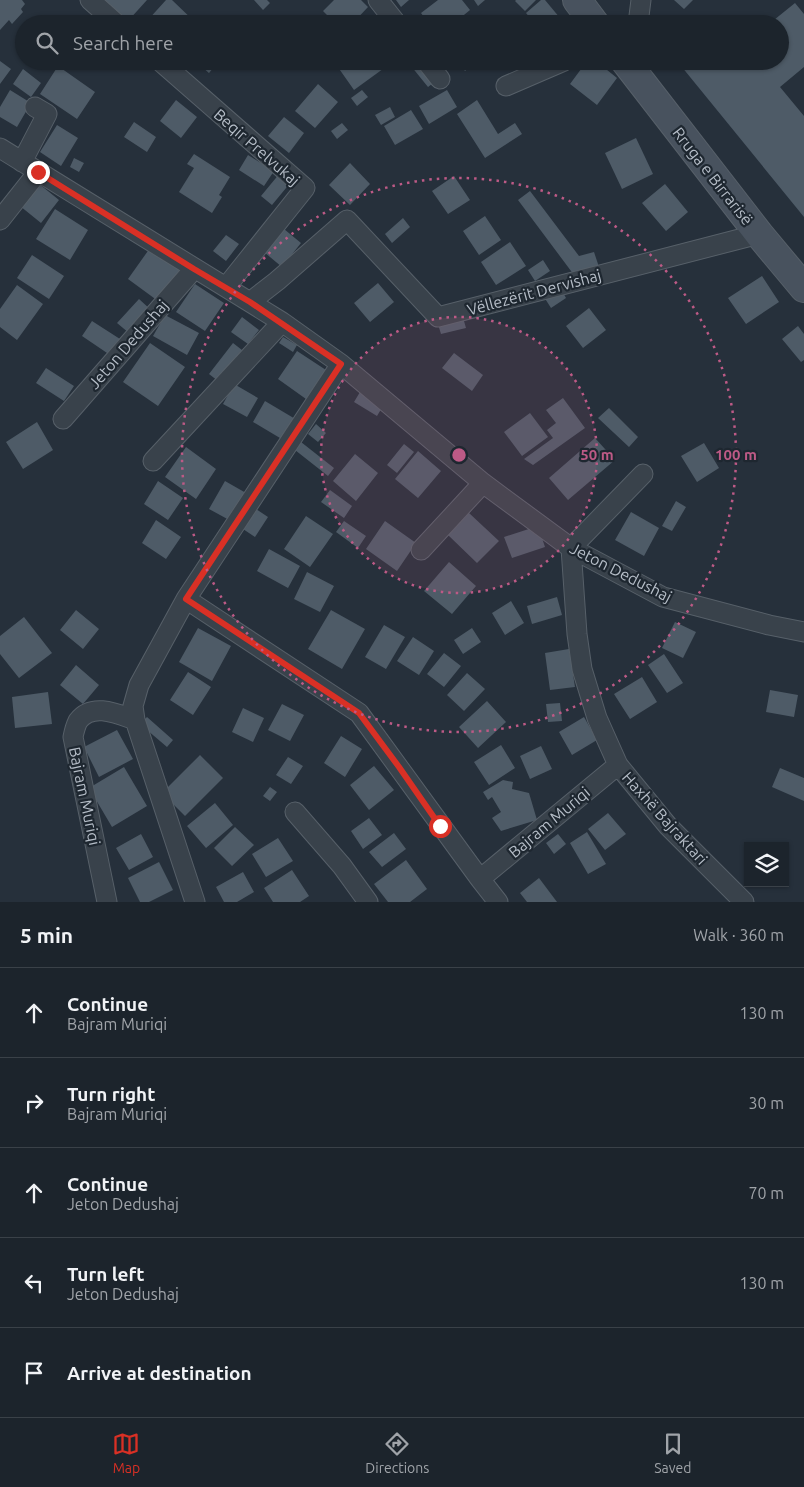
<!DOCTYPE html>
<meta charset="utf-8">
<style>
:root{--surface:#1c242c;--page:#252c34;--text:#f1f3f6;--muted:#a0a4a9;--line:#3a4148;--accent:#d93025}
body{margin:0;font-family:Ubuntu,sans-serif;background:var(--page);color:var(--text)}
.controls{position:absolute;right:15px;bottom:15px;display:grid;overflow:hidden;border-radius:0px;box-shadow:0 1px 4px #0004}
.controls button{width:45px;height:45px;display:grid;place-items:center;padding:0;border:0;border-bottom:1px solid var(--line);background:var(--surface);color:var(--text);font:25px sans-serif}
.stop{position:absolute;width:15px;height:15px;margin:-11px;border:4px solid #d93025;border-radius:50%;background:#fff}
.stop.end{background:#d93025;border-color:#fff;box-shadow:0 1px 5px #0008}
.list{margin:0;padding:0;list-style:none}
h2{display:flex;justify-content:space-between;align-items:center;height:65px;margin:0;padding:0 20px;font-size:21px}
h2 small{font-size:16px;font-weight:400;color:var(--muted)}
.list li{display:grid;grid-template-columns:32px 1fr auto;gap:15px;align-items:center;box-sizing:border-box;height:90px;padding:0 20px;border-top:1px solid var(--line)}
.list b{display:block;font-size:19px;white-space:nowrap}
.list p{margin:0;font-size:16px;white-space:nowrap;color:var(--muted)}
.list em{font-size:16px;font-style:normal;color:var(--muted)}
.icon{flex:none;width:28px;height:28px;fill:none;stroke:currentColor;stroke-width:2;stroke-linecap:round;stroke-linejoin:round}
.map{position:relative;flex:none;width:804px;height:902px;overflow:hidden}
.search{position:absolute;background:var(--surface);box-shadow:0 1px 4px #0004;left:15px;right:15px;top:15px;height:55px;display:flex;align-items:center;gap:12px;box-sizing:border-box;padding:0 18px;border-radius:28px;color:var(--muted);font-size:19px}
.sheet{height:515px;background:var(--surface)}
nav{display:flex;justify-content:space-around;align-items:center;box-sizing:border-box;height:70px;border-top:1px solid var(--line);background:var(--surface);font-size:14px;color:var(--muted)}
nav a{display:grid;justify-items:center;gap:2px}
nav .on{color:var(--accent)}
.map>svg:first-child{display:block}
</style>
<div class="map">
<svg width="804" height="902" viewBox="0 0 804 902">
<rect width="100%" height="100%" fill="#26303b"/>
<path fill="#4e5b67" d="M0 0H22L25 4 21 9 23 12 12 24 9 20 0 30Z
M105 0H147L128 21Z
M166 0H172L197 24H149L147 21Z
M254 0H267L270 3 263 10Z
M334 0H361L368 7 352 24H336L323 11Z
M396 0H409L401 7Z
M438 0H462L470 10 453 24H429L421 13Z
M474 0H485L478 6Z
M516 0H536L525 11 515 1Z
M541 0H545L565 24H535L526 13Z
M674 0H693L684 9Z
M795 3 804 14V67L780 87 804 116V217L677 61H780V24H769Z
M0 61 11 69 0 84Z
M195 61H219L209 73Z
M338 61H359L363 66 370 61H383L387 66 354 90 335 63Z
M417 61H422L437 80 428 87 411 66Z
M457 61H477L465 71Z
M587 61H596L617 78 597 105 570 84Z
M58 66 95 92 77 119 40 94Z
M23 69 41 83 31 97 13 84Z
M318 84 338 102 315 128 295 111Z
M10 90 31 103 17 127 0 117V107Z
M362 90 368 97 357 106 351 98Z
M447 90 457 107 429 124 419 106Z
M176 100 197 117 181 138 160 121Z
M477 100 498 134 515 123 522 134 485 158 457 114Z
M390 107 395 117 381 125 375 115Z
M411 110 423 129 395 145 384 126Z
M284 117 304 133 289 153 268 136Z
M134 122 156 137 147 152 124 137Z
M342 123 348 130 337 139 331 131Z
M57 125 78 138 61 166 40 152Z
M636 138 653 174 622 189 605 153Z
M194 154 230 177 219 195 222 197 212 213 179 192 194 168 187 164Z
M248 155 274 171 264 186 239 170Z
M74 158 84 163 79 172 70 167Z
M350 163 370 184 350 205 329 185Z
M280 173 291 182 272 205 261 196Z
M454 176 470 200 448 214 432 191Z
M38 183 59 200 41 223 20 206Z
M665 184 688 212 666 231 642 203Z
M530 191 579 256 594 252 599 267 574 275 518 200Z
M55 209 88 230 70 260 36 239Z
M485 216 501 240 479 255 463 231Z
M403 218 410 227 392 243 385 234Z
M284 229 301 243 282 267 264 252Z
M226 235 239 244 226 261 213 251Z
M510 242 526 266 496 285 481 262Z
M150 248 180 269 158 301 128 279Z
M32 255 64 276 49 299 17 278Z
M543 260 550 271 535 281 528 270Z
M762 276 779 302 746 324 728 298Z
M378 283 394 302 370 322 354 303Z
M195 284 224 303 205 331 176 312Z
M17 285 43 304 17 340 0 327V309Z
M560 287 566 298 551 308 544 297Z
M139 299 151 310 129 333 117 323Z
M589 308 606 330 583 348 566 326Z
M462 314 466 328 441 334 437 321Z
M165 315 199 333 187 355 153 336Z
M242 317 259 330 248 344 231 332Z
M92 321 120 339 110 355 82 336Z
M798 326 804 334V360L801 362 782 339Z
M283 337 297 345 293 352 279 343Z
M150 343 185 367 158 406 123 382Z
M233 343 242 350 218 381 209 374Z
M297 351 326 370 306 399 278 379Z
M454 353 483 375 472 391 442 368Z
M46 368 74 386 64 401 36 383Z
M234 384 258 398 247 417 223 404Z
M360 392 383 406 377 416 354 402Z
M563 398 585 428 533 465 524 459 553 438 547 430 556 423 546 410Z
M265 401 297 420 285 441 253 422Z
M609 408 638 437 629 447 598 418Z
M530 413 548 437 522 456 504 432Z
M37 422 53 450 23 469 6 442Z
M316 424 326 433 318 442 308 434Z
M595 438 615 460 568 500 549 478Z
M301 442 334 468 328 476 295 450Z
M704 443 719 468 697 482 681 456Z
M404 444 414 452 397 473 387 465Z
M186 447 216 469 196 499 165 477Z
M418 451 441 471 418 498 395 479Z
M355 454 378 473 356 501 333 481Z
M158 481 183 498 168 520 144 504Z
M225 481 246 493 231 521 209 509Z
M330 490 352 506 344 518 321 502Z
M676 501 686 507 672 531 662 526Z
M253 507 268 517 255 537 240 527Z
M631 512 659 528 644 556 615 540Z
M469 513 499 541 477 563 448 535Z
M306 516 333 534 310 567 284 549Z
M156 520 181 537 166 559 142 543Z
M344 521 366 536 358 548 336 532Z
M385 521 416 543 397 571 366 549Z
M538 526 545 547 512 558 504 537Z
M269 549 300 566 288 588 257 571Z
M449 562 476 586 452 614 424 591Z
M307 572 334 586 320 612 294 599Z
M557 597 562 615 532 624 527 606Z
M511 601 524 623 505 635 492 613Z
M76 610 99 629 83 649 60 630Z
M331 610 365 629 342 669 308 649Z
M24 617 52 653 19 678 0 654V636Z
M675 622 696 632 683 658 662 648Z
M384 625 405 637 386 669 365 657Z
M198 628 231 646 212 681 179 662Z
M472 628 481 642 463 654 454 640Z
M413 637 434 651 419 675 397 661Z
M569 649 575 687 550 690 545 653Z
M444 653 461 666 444 687 427 674Z
M664 654 683 683 667 693 648 665Z
M76 665 99 685 83 704 60 685Z
M188 672 211 687 193 715 170 700Z
M467 673 485 689 464 711 447 695Z
M642 677 657 702 630 719 614 694Z
M770 690 798 695 794 717 766 712Z
M48 692 52 724 15 728 12 697Z
M487 701 506 722 478 748 459 727Z
M560 703 562 721 548 722 546 704Z
M282 704 304 715 290 741 268 730Z
M243 708 264 718 253 742 232 732Z
M147 717 173 740 167 747 140 724Z
M584 717 597 740 572 755 559 732Z
M117 730 133 759 99 777 84 747Z
M341 736 362 749 345 777 324 763Z
M501 745 515 768 489 785 474 762Z
M541 746 552 769 530 779 520 756Z
M200 755 223 778 185 816 162 793Z
M288 757 303 766 291 784 276 775Z
M374 766 394 790 369 810 350 785Z
M124 767 147 806 112 827 89 788Z
M780 768 804 778V801L772 787Z
M503 780 513 782 512 789 529 793 537 820 501 831 492 818 501 812 492 797 488 800 483 792Z
M270 787 277 792 270 801 263 796Z
M215 803 233 825 206 848 187 826Z
M608 813 626 834 605 850 588 829Z
M369 818 382 835 363 849 351 831Z
M235 827 254 845 232 866 214 848Z
M587 832 606 864 588 874 570 843Z
M394 833 406 849 382 867 369 852Z
M141 834 153 857 129 870 116 848Z
M558 834 566 844 554 854 546 843Z
M278 838 293 861 266 877 252 854Z
M406 860 427 889 410 902H388L374 884Z
M159 862 173 890 149 902H140L128 878Z
M292 870 309 896 300 902H273L264 888Z
M243 872 254 892 237 902H224L216 887Z
M539 878 557 902H527L520 893Z"/>
<g fill="none" stroke-linecap="round" stroke-linejoin="round">
<g stroke="#576069" stroke-width="21">
<path id="street" d="M90 0 117 24
M378 0 397 24
M638 24 641 0
M160 61 305 188 226 287
M426 61 440 79
M506 86 564 61
M0 148 282 322 341 364 483 483 571 548 663 597 769 625 804 632
M22 162 47 114 35 107
M0 220 38 172
M250 302 277 281 347 220 438 317 759 234
M63 419 194 269
M153 461 282 322
M643 474 571 548 577 634 582 669 597 718 618 765 668 826 744 902
M421 550 483 483
M186 599 359 713 480 879
M295 812 342 866 368 902
M107 902 73 737C74 732 76 725 78 721 92 702 118 714 135 720
M195 902 135 720 133 706 139 685 186 599 341 364
M498 902 480 879 618 765"/>
</g>
<g stroke="#576069" stroke-width="30">
<path id="secondary" d="M577 0 595 24
M625 61 759 234 804 288"/>
</g>
<use href="#street" stroke="#39424b" stroke-width="19"/>
<use href="#secondary" stroke="#48525e" stroke-width="28"/>
</g>
<g fill="none" stroke-linecap="round" stroke-linejoin="round">
<path stroke="#d93025" stroke-width="6" d="M38 172 194 269 250 302 341 364 186 599 359 713 399 767 440 826"/>
</g>
<circle cx="459" cy="455" r="138" fill="#bd5a86" fill-opacity=".12"/>
<g fill="none" stroke="#bd5a86" stroke-width="2.5" stroke-dasharray="2.5 5">
<circle cx="459" cy="455" r="138"/>
<circle cx="459" cy="455" r="277"/>
</g>
<g text-anchor="middle" dominant-baseline="central" stroke-width="4.5" stroke-linejoin="round" paint-order="stroke">
<g font-size="16" fill="#b5bdc7" stroke="#1e2730">
<text transform="translate(257 147) rotate(41)">Beqir Prelvukaj</text>
<text transform="translate(713 176) rotate(52)">Rruga e Birrarisë</text>
<text transform="translate(534 292) rotate(-15)">Vëllezërit Dervishaj</text>
<text transform="translate(128 344) rotate(-49)">Jeton Dedushaj</text>
<text transform="translate(621 572) rotate(27)">Jeton Dedushaj</text>
<text transform="translate(85 796) rotate(78)">Bajram Muriqi</text>
<text transform="translate(665 818) rotate(48)">Haxhë Bajraktari</text>
<text transform="translate(549 822) rotate(-40)">Bajram Muriqi</text>
</g>
</g>
<circle cx="459" cy="455" r="8" fill="#bd5a86" stroke="#1e2730" stroke-width="2.5"/>
<g font-size="15" text-anchor="middle" font-weight="bold" fill="#bd5a86" stroke="#1e2730" stroke-width="4.5" stroke-linejoin="round" paint-order="stroke">
<text x="597" y="460">50 m</text>
<text x="736" y="460">100 m</text>
</g>
</svg>
<div class="controls">
<button><svg class="icon" aria-label="layers" viewBox="0 0 24 24"><path d="M12 4l9 5-9 5-9-5zM3 14l9 5 9-5"/></svg></button>
</div>
<div class="stop" style="left:440px;top:826px"></div>
<div class="stop end" style="left:38px;top:172px"></div>
<div class="search"><svg class="icon" aria-label="search" viewBox="0 0 24 24"><circle cx="10" cy="10" r="6"/><path d="M15 15l6 6"/></svg>Search here</div>
</div>
<section class="sheet">
<h2>5 min<small>Walk · 360 m</small></h2>
<ul class="list">
<li><svg class="icon" aria-label="ahead" viewBox="0 0 24 24"><path d="M12 20V5M6 11l6-6 6 6"/></svg><div><b>Continue</b><p>Bajram Muriqi</p></div><em>130 m</em></li>
<li><svg class="icon" aria-label="right" viewBox="0 0 24 24"><path d="M7 20v-9h11M14 6l5 5-5 5"/></svg><div><b>Turn right</b><p>Bajram Muriqi</p></div><em>30 m</em></li>
<li><svg class="icon" aria-label="ahead" viewBox="0 0 24 24"><path d="M12 20V5M6 11l6-6 6 6"/></svg><div><b>Continue</b><p>Jeton Dedushaj</p></div><em>70 m</em></li>
<li><svg class="icon" aria-label="left" viewBox="0 0 24 24"><path d="M17 20v-9H6M10 6l-5 5 5 5"/></svg><div><b>Turn left</b><p>Jeton Dedushaj</p></div><em>130 m</em></li>
<li><svg class="icon" aria-label="arrive" viewBox="0 0 24 24"><path d="M6 21V4h12l-3 4 3 4H6"/></svg><div><b>Arrive at destination</b></div></li>
</ul>
</section>
<nav>
<a class="on"><svg class="icon" aria-label="map" viewBox="0 0 24 24"><path d="M3 6l6-2 6 2 6-2v14l-6 2-6-2-6 2zM9 4v14M15 6v14"/></svg>Map</a>
<a><svg class="icon" aria-label="directions" viewBox="0 0 24 24"><path d="M12 3l9 9-9 9-9-9zM9 14v-3h6M13 9l2 2-2 2"/></svg>Directions</a>
<a><svg class="icon" aria-label="saved" viewBox="0 0 24 24"><path d="M7 4h10v16l-5-4-5 4z"/></svg>Saved</a>
</nav>
